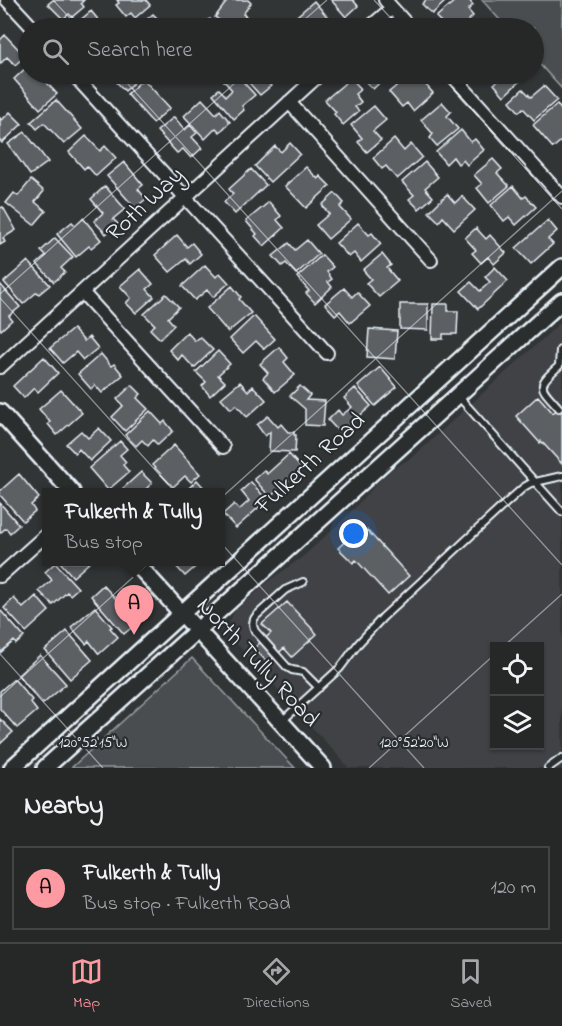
<!DOCTYPE html>
<meta charset="utf-8">
<style>
:root{--surface:#262828;--page:#2e3030;--text:#f1f3f6;--muted:#a4a6a8;--line:#424445;--accent:#ff9aa2}
body{margin:0;font-family:"Indie Flower",sans-serif;background:var(--page);color:var(--text)}
.controls{position:absolute;right:18px;bottom:18px;display:grid;overflow:hidden;border-radius:0px;box-shadow:0 2px 4px #0004}
.controls button{width:54px;height:54px;display:grid;place-items:center;padding:0;border:0;border-bottom:2px solid var(--line);background:var(--surface);color:var(--text);font:30px sans-serif}
.you{position:absolute;left:354px;top:534px;width:21px;height:21px;margin:-15px;border:4px solid #fff;border-radius:50%;background:#1a73e8;box-shadow:0 0 0 9px #1a73e833}
.badge{display:grid;place-items:center;width:39px;height:39px;border-radius:50%;background:var(--accent);color:#111;font-size:20px;font-weight:700}
.pin{position:absolute;translate:-50% -50px;filter:drop-shadow(0 2px 3px #0008)}
.pin::after{content:'';position:absolute;top:32px;width:21px;height:18px;background:inherit;clip-path:polygon(0 0,100% 0,50% 100%)}
.popup{position:absolute;left:42px;top:488px;width:183px;height:78px;box-sizing:border-box;display:grid;place-content:center;border-radius:0px;background:var(--surface);filter:drop-shadow(0 2px 4px #0005);font-size:20px;white-space:nowrap;color:var(--muted)}
.popup b{font-size:22px;color:var(--text)}
.popup::after{content:'';position:absolute;left:50%;top:100%;margin-left:-12px;border:12px solid transparent;border-top-color:var(--surface)}
.list{margin:0;padding:0;list-style:none}
h2{display:flex;justify-content:space-between;align-items:center;height:78px;margin:0;padding:0 24px;font-size:26px}
h2 small{font-size:20px;font-weight:400;color:var(--muted)}
.list li{display:grid;grid-template-columns:39px 1fr auto;gap:18px;align-items:center;box-sizing:border-box;height:84px;margin:0 12px 12px;padding:0 12px;border:2px solid var(--line);border-radius:0px}
.list b{display:block;font-size:22px;white-space:nowrap}
.list p{margin:0;font-size:20px;white-space:nowrap;color:var(--muted)}
.list em{font-size:20px;font-style:normal;color:var(--muted)}
.icon{flex:none;width:33px;height:33px;fill:none;stroke:currentColor;stroke-width:2;stroke-linecap:round;stroke-linejoin:round}
.map{position:relative;flex:none;width:562px;height:768px;overflow:hidden}
.search{position:absolute;background:var(--surface);box-shadow:0 2px 4px #0004;left:18px;right:18px;top:18px;height:66px;display:flex;align-items:center;gap:15px;box-sizing:border-box;padding:0 21px;border-radius:33px;color:var(--muted);font-size:22px}
.sheet{height:174px;background:var(--surface)}
nav{display:flex;justify-content:space-around;align-items:center;box-sizing:border-box;height:84px;border-top:2px solid var(--line);background:var(--surface);font-size:16px;color:var(--muted)}
nav a{display:grid;justify-items:center;gap:3px}
nav .on{color:var(--accent)}
.map>svg:first-child{display:block}
</style>
<div class="map">
<svg width="562" height="768" viewBox="0 0 562 768">
<rect width="100%" height="100%" fill="#323536"/>
<filter id="ink" filterUnits="userSpaceOnUse"><feTurbulence type="fractalNoise" baseFrequency=".0167" numOctaves="2"/><feDisplacementMap in="SourceGraphic" scale="12" xChannelSelector="R" yChannelSelector="G"/><feConvolveMatrix kernelMatrix="1 2 1 2 8 2 1 2 1" color-interpolation-filters="sRGB"/></filter>
<g filter="url(#ink)">
<path fill="#3f4244" fill-rule="evenodd" d="M562 321V768H349L235 642 230 635 228 627 230 620 234 612 270 580 305 555 348 515 379 481 391 470 414 456ZM494 646H540V746H494Z"/>
<path fill="#494d4f" stroke="#989fa4" stroke-width="1.5" d="M482 0H562V89L534 58V28H507Z
M192 658 295 768H71Z"/>
<path fill="#5c6063" stroke="#e8f1f8" stroke-width="1.5" d="M53 0H84L81 3 84 7 72 17 69 14 63 19 48 4Z
M117 0H146L150 5 135 18 131 13 126 17 116 5 119 3Z
M228 0H248L251 3 243 14 253 22 249 28H230L215 17Z
M331 0H353L358 6 346 17Z
M426 0H447L432 14 422 4Z
M456 0H469L473 5 468 10 473 16 469 20 473 26 470 28H447L436 17Z
M314 1 336 27 334 28H296L290 22Z
M91 11 101 23 97 27 98 28H71Z
M153 14 167 28H137Z
M210 19 215 28H198L196 26Z
M5 35 25 56 15 65 7 57 0 64V40Z
M28 66V74H39L57 94 40 109 14 79Z
M109 74H143L125 91Z
M233 74H236L255 95 242 106 244 110 234 119 213 94 219 89 226 96 232 90 224 81Z
M241 74H278L268 83 271 86 260 95Z
M358 74H389L373 89Z
M411 74H416L433 93 413 111 407 103 402 107 389 92Z
M493 74H519L523 78 504 96 494 84 499 80Z
M351 78 361 89 355 94 361 102 355 107 359 111 343 125 334 114 336 112 325 100Z
M143 79 170 108 153 123 127 94Z
M544 86 557 100 534 120 523 108 519 112 510 101 523 89 531 97Z
M202 99 216 114 220 110 230 122 220 132 216 128 205 139 184 116Z
M56 100 82 129 64 144 44 123 37 129 31 122Z
M442 102 451 112 447 116 458 129 437 146 430 138 433 134 421 120Z
M557 104 562 111V140L553 148 533 125Z
M374 106 386 120 373 131 381 140 367 152 358 142 362 138 351 125Z
M10 112 22 124 2 143 0 141V118L2 120Z
M174 117 185 130 190 125 197 133 192 137 202 148 191 158 183 149 177 153 157 131Z
M461 130 471 142 475 139 484 150 467 165 463 160 458 164 453 157 446 164 436 152Z
M25 132 48 162 30 175 8 144Z
M86 136 100 151 105 146 116 158 96 176 87 166 84 169 69 152Z
M394 139 404 151 411 144 422 157 397 179 386 166 382 169 373 158Z
M290 143 300 154 270 182 255 166 275 146 281 152Z
M493 159 502 169 497 173 509 186 489 203 477 188 482 184 474 175Z
M124 162 143 185 138 189 146 199 135 208 107 176Z
M425 162 438 177 425 188 433 197 419 209 409 199 414 195 402 182Z
M306 167 318 179 320 176 330 186 306 208 285 186Z
M251 169 266 185 235 214 224 202 233 194 229 189Z
M31 180 44 191 35 202 46 211 34 225 6 203 14 193 18 196Z
M105 186 125 209 113 219 118 224 106 234 94 221 103 213 91 199Z
M513 186 523 198 526 196 536 207 516 225 509 217 504 221 491 205Z
M335 193 344 203 340 207 351 219 328 239 316 225 329 214 322 205Z
M447 194 455 203 462 196 475 210 454 229 443 217 439 222 429 212Z
M269 202 281 216 277 220 284 228 264 246 255 236 257 234 246 221Z
M3 207 16 230 3 238 5 242 0 245V208Z
M83 218 101 240 91 248 89 246 76 257 57 234 72 222 75 225Z
M548 220 557 231 548 239 553 244 531 264 516 248Z
M358 223 369 235 372 233 381 244 361 262 354 253 349 257 336 243Z
M476 228 486 239 490 235 506 253 494 264 488 257 481 263 472 253 476 250 465 238Z
M177 235 187 247 192 243 201 254 190 264 186 259 170 272 155 255Z
M55 238 73 257 61 268 65 272 54 282 37 264 46 256 41 251Z
M307 240 319 254 296 274 286 263 282 266 273 256 289 243 295 250Z
M382 254 391 265 387 268 398 281 379 297 366 283 371 279 363 270Z
M322 255 333 267 327 272 332 279 328 282 332 287 315 303 306 293 309 291 297 277Z
M28 261 50 285 39 294 37 292 23 304 4 282Z
M205 265 216 277 220 273 229 283 213 297 207 290 195 300 182 286Z
M495 267 508 281 478 309 461 291 471 282 480 291 490 282 485 277Z
M140 269 153 284 147 289 154 297 136 313 126 303 131 298 120 286Z
M0 284 20 307 9 316 12 320 1 330 0 328Z
M232 286 241 297 239 299 251 313 228 332 207 308Z
M344 288 352 297 357 292 370 306 350 323 340 311 335 315 325 304Z
M166 294 179 307 168 318 174 325 160 339 150 329 155 325 144 314Z
M400 304H428V330L400 329Z
M433 304H448V311H458L457 334H443V339H432Z
M254 316 275 339 264 349 256 341 243 353 230 339Z
M73 329 84 341 89 337 98 348 83 360 76 352 63 363 50 348Z
M369 329 397 331 395 359 367 357Z
M187 332 195 341 200 337 213 350 194 368 182 355 178 360 169 350Z
M279 347 288 358 284 362 295 375 275 392 263 378 268 373 260 364Z
M218 351 230 364 218 375 225 382 210 396 202 386 206 382 196 372Z
M101 354 111 366 114 364 123 375 102 393 95 385 91 389 78 374Z
M44 357 58 373 38 392 34 388 24 398 13 386Z
M380 367 397 387 375 406 358 386Z
M240 382 248 391 253 386 266 400 247 417 236 405 231 409 221 398Z
M132 385 141 394 137 398 148 409 125 431 112 417 123 406 117 399Z
M300 386 310 395 306 400 325 401 323 426 305 425V409L290 396Z
M355 388 371 406 340 433 328 420 338 410 342 415 352 407 344 398Z
M61 390 82 413 57 435 48 424 50 422 39 409Z
M538 396 553 413 562 405V464L541 441 540 443 516 416Z
M150 411 162 424 165 421 173 431 158 445 153 440 148 446 142 440 136 446 125 435Z
M268 416 278 427 281 424 288 432H294V435H296L295 452 269 451 270 432 265 436 257 425Z
M99 428 111 441 90 461 79 449 75 453 66 444 81 431 88 438Z
M120 441 127 449 120 455 126 462 123 465 129 472 108 490 89 468Z
M174 445 200 474 191 482 185 476 173 487 152 465Z
M289 454 302 469 270 497 254 479 264 470 267 474Z
M141 472 152 483 146 489 149 492H119Z
M19 474 39 498 31 505 35 511 23 521 0 495V491Z
M197 480 206 490 204 492H190L187 490Z
M251 482 267 500 236 528 223 514 234 504 239 510 249 501 241 491Z
M0 503 19 525 10 533 6 528 0 533Z
M367 530 409 576 388 595 356 560 353 563 338 548 354 533 358 538Z
M60 562H90L73 577Z
M176 562H201L185 576 174 564Z
M55 563 78 588 70 595 67 592 53 605 39 591 52 580 45 572Z
M103 585 117 600 123 595 143 618 124 634 91 596Z
M36 596 49 611 26 632 4 608 14 598 23 608Z
M287 602 317 634 292 657 284 648 268 663 254 648 271 633 262 624Z
M95 607 112 627 110 628 118 637 99 654 89 641 86 644 71 627Z
M1 611 24 637 16 644 14 641 0 653V612Z
M67 631 92 660 70 679 45 650Z
M40 655 66 684 43 704 18 675Z
M14 679 32 700 30 702 37 711 17 728 0 709V691Z
M0 719 13 732 0 744Z"/>
<g fill="none" stroke-linecap="round" stroke-linejoin="round">
<g stroke="#e8f1f8" stroke-width="10">
<path id="service" d="M459 397 562 512
M559 408C540 386 535 387 559 366L560 350
M303 582 285 590 256 616C252 621 252 625 255 631L287 667 292 670 303 672 319 688
M282 721 340 668 358 644 383 617 505 504 524 487 531 483 562 476
M548 768 562 758"/>
</g>
<g stroke="#e8f1f8" stroke-width="16">
<path id="minor" d="M7 0 33 28
M385 0 410 28
M369 28 392 8
M73 74 327 353
M451 74 562 197
M289 102 431 260
M82 292 223 447
M0 367 320 74
M0 576 47 534"/>
</g>
<g stroke="#e8f1f8" stroke-width="20">
<path id="tertiary" d="M0 412 72 492
M135 562 323 768
M12 768 562 267
M45 768 562 301"/>
</g>
<use href="#service" stroke="#2a2d2e" stroke-width="6"/>
<use href="#minor" stroke="#2a2d2e" stroke-width="12"/>
<use href="#tertiary" stroke="#2a2d2e" stroke-width="15"/>
</g>
</g>
<path fill="none" stroke="#e8f1f8" stroke-width="1.5" stroke-opacity="0.45" d="M53 0 79 28M374 0 400 28M295 28 327 0M119 74 562 565M440 74 562 209M0 294 245 74M0 298 424 768M504 646 562 594M0 654 103 768M0 697 562 191M369 768 494 655"/>
<g text-anchor="middle" dominant-baseline="central" stroke-width="4.5" stroke-linejoin="round" paint-order="stroke">
<g font-size="24" fill="#e8f1f8" stroke="#2a2d2e">
<text transform="translate(146 205) rotate(-43)">Roth Way</text>
<text transform="translate(311 464) rotate(-42)">Fulkerth Road</text>
<text transform="translate(257 663) rotate(47)">North Tully Road</text>
</g>
</g>
<g font-size="15" text-anchor="middle" fill="#e8f1f8" stroke="#2a2d2e" stroke-width="4.5" stroke-linejoin="round" paint-order="stroke">
<text x="93" y="747">120°52'15"W</text>
<text x="414" y="747">120°52'20"W</text>
</g>
</svg>
<div class="controls">
<button><svg class="icon" aria-label="locate" viewBox="0 0 24 24"><circle cx="12" cy="12" r="6"/><path d="M12 2v4M12 18v4M2 12h4M18 12h4"/></svg></button>
<button><svg class="icon" aria-label="layers" viewBox="0 0 24 24"><path d="M12 4l9 5-9 5-9-5zM3 14l9 5 9-5"/></svg></button>
</div>
<div class="you"></div>
<div class="pin badge" style="left:134px;top:635px">A</div>
<div class="popup"><b>Fulkerth &amp; Tully</b>Bus stop</div>
<div class="search"><svg class="icon" aria-label="search" viewBox="0 0 24 24"><circle cx="10" cy="10" r="6"/><path d="M15 15l6 6"/></svg>Search here</div>
</div>
<section class="sheet">
<h2>Nearby<small></small></h2>
<ul class="list">
<li><span class="badge">A</span><div><b>Fulkerth &amp; Tully</b><p>Bus stop · Fulkerth Road</p></div><em>120 m</em></li>
</ul>
</section>
<nav>
<a class="on"><svg class="icon" aria-label="map" viewBox="0 0 24 24"><path d="M3 6l6-2 6 2 6-2v14l-6 2-6-2-6 2zM9 4v14M15 6v14"/></svg>Map</a>
<a><svg class="icon" aria-label="directions" viewBox="0 0 24 24"><path d="M12 3l9 9-9 9-9-9zM9 14v-3h6M13 9l2 2-2 2"/></svg>Directions</a>
<a><svg class="icon" aria-label="saved" viewBox="0 0 24 24"><path d="M7 4h10v16l-5-4-5 4z"/></svg>Saved</a>
</nav>
